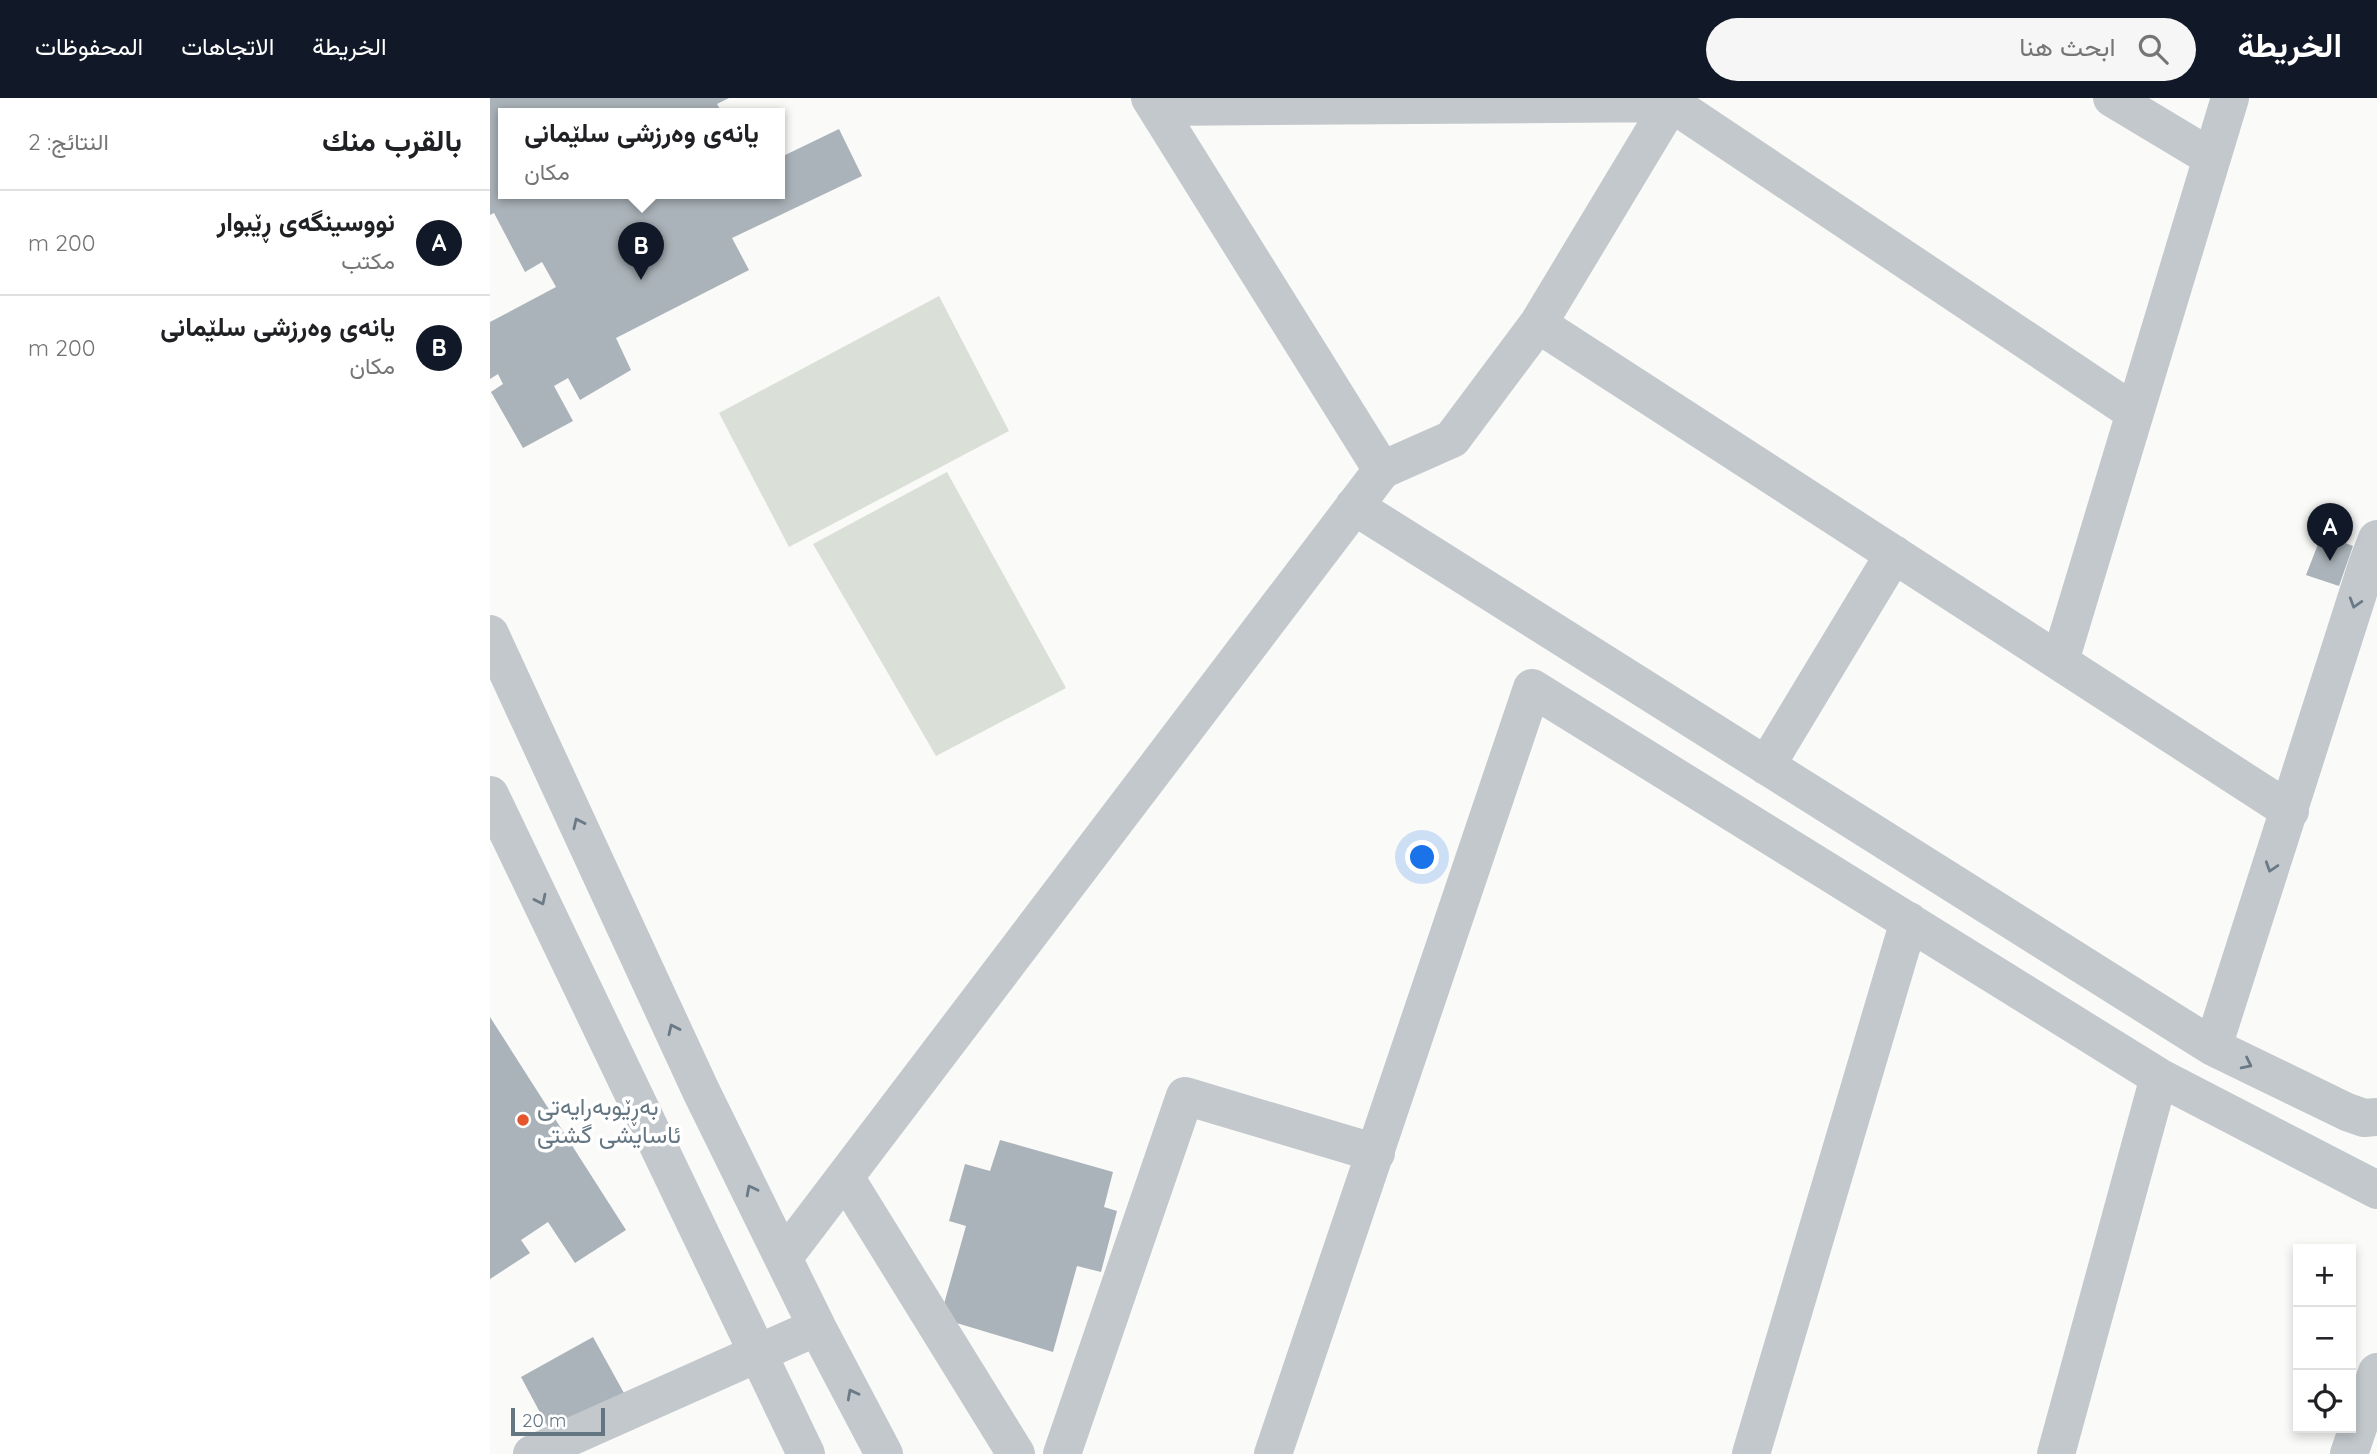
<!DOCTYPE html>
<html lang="ar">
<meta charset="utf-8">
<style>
:root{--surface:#fff;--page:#f6f6f6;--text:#202124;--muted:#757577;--line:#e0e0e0;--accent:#111827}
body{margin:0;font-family:Quicksand,Vazirmatn,sans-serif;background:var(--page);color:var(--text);direction:rtl}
.controls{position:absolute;right:21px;bottom:21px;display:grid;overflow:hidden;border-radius:0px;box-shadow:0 4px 10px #0003}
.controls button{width:63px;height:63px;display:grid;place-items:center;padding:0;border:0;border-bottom:2px solid var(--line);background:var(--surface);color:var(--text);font:35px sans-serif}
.scale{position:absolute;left:21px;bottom:18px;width:94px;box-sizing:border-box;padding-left:7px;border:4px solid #657683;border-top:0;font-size:19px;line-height:24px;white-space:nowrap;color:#657683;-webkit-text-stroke:5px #fff;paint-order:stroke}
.you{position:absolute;left:933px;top:760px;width:24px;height:24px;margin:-18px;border:5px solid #fff;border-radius:50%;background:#1a73e8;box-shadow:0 0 0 10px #1a73e833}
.badge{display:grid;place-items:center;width:46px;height:46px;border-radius:50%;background:var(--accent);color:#fff;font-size:23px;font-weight:700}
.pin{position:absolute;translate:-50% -58px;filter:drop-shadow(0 2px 4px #0008)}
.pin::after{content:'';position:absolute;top:37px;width:24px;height:21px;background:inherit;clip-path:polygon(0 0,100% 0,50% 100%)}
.popup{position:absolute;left:8px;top:10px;width:287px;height:91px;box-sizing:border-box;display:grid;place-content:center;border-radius:0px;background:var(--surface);filter:drop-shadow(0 2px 5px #0005);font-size:23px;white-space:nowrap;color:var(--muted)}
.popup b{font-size:26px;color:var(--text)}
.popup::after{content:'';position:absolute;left:50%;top:100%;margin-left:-14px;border:14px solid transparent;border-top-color:var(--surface)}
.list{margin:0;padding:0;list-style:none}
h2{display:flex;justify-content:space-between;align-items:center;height:91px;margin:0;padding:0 28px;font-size:30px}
h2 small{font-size:23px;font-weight:400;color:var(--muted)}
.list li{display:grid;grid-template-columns:46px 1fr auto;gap:21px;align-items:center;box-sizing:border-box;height:105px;padding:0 28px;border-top:2px solid var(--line)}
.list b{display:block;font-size:26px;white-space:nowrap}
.list p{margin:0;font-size:23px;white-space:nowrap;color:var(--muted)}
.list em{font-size:23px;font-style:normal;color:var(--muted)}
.icon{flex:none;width:38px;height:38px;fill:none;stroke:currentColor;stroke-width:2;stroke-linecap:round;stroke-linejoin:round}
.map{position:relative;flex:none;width:1887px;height:1356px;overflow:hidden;direction:ltr}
header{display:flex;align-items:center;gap:42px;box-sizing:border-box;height:98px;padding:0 35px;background:var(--accent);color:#fff}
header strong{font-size:33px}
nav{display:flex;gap:38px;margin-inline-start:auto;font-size:24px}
.search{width:490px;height:63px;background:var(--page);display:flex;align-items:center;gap:18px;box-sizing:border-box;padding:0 24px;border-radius:38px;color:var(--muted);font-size:26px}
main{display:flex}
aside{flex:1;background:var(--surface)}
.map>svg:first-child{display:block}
</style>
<header>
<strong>الخريطة</strong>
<div class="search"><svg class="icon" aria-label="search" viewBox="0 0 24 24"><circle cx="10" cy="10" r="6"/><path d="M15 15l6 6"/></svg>ابحث هنا</div>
<nav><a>الخريطة</a><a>الاتجاهات</a><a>المحفوظات</a></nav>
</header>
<main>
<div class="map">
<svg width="1887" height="1356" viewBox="0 0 1887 1356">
<rect width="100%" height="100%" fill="#fafaf8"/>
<path fill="#dadfd7" d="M449 198 519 333 299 449 229 315Z
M457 374 576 590 446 658 323 446Z"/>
<path fill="#aab3b9" d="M0 0H239L227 6 233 16H13V96H289V60L349 31 372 78 242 140 259 172 126 240 141 272 90 302 78 280 64 288 83 323 33 350 1 294 13 286 8 276 0 281V224L66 189 52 164 35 174 4 115 0 117Z
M1832 436 1863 448 1849 488 1816 477Z
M0 919 136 1132 85 1165 58 1124 31 1142 40 1155 0 1181Z
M510 1042 623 1074 614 1109 627 1113 611 1174 587 1168 563 1254 450 1220 476 1128 459 1123 475 1066 500 1073Z
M103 1239 134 1295 61 1335 31 1279Z"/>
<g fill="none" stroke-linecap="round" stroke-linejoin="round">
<path stroke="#c3c8cc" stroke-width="38" d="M660 0 892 372
M1622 0 1722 60
M666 9 1181 5 1645 315
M1048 226 1800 713
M864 408 1723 949
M1887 441 1877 467 1723 949 1857 1014 1874 1020 1887 1019
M0 536 211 993 327 1229 394 1356
M1570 563 1740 0
M1276 668 1404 456
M0 697 316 1356
M355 1079 526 1356
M294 1159 892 372 962 341 1048 226 1184 0
M42 1356 327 1229
M572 1356 695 998 886 1055
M783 1356 1042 590 1669 979 1887 1092
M1261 1356 1419 823
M1566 1356 1669 979
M1859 1356 1887 1274"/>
</g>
<defs><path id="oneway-chevron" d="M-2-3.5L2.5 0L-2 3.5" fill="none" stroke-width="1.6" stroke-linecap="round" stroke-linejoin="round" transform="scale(1.75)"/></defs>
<g stroke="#6a7a87">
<use href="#oneway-chevron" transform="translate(1865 505) rotate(107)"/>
<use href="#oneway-chevron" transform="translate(88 725) rotate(-115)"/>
<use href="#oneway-chevron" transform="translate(1781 769) rotate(108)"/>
<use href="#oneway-chevron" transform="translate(51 802) rotate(64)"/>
<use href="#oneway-chevron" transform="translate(183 931) rotate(-115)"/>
<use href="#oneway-chevron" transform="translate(1757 966) rotate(26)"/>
<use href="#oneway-chevron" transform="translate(261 1092) rotate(-117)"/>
<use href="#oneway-chevron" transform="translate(362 1296) rotate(-118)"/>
</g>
<circle fill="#e4572e" stroke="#fff" stroke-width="2.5" cx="33" cy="1022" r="7"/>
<g text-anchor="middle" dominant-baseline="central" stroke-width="7" stroke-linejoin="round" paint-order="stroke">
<g font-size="24" fill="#657683" stroke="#fff" text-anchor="start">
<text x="47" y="1008">بەڕێوبەرایەتی<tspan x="47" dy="28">ئاسایشی گشتی</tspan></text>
</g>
</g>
</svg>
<div class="controls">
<button>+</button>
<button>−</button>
<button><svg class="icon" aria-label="locate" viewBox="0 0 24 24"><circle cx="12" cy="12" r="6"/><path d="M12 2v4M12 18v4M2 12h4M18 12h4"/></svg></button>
</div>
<div class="scale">20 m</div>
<div class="you"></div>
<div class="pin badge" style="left:1840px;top:463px">A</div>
<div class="pin badge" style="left:151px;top:182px">B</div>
<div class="popup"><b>یانەی وەرزشی سلێمانی</b>مكان</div>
</div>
<aside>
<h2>بالقرب منك<small>النتائج: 2</small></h2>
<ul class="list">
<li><span class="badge">A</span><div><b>نووسینگه‌ی ڕێبوار</b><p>مكتب</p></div><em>200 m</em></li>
<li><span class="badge">B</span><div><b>یانەی وەرزشی سلێمانی</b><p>مكان</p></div><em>200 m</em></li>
</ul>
</aside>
</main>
